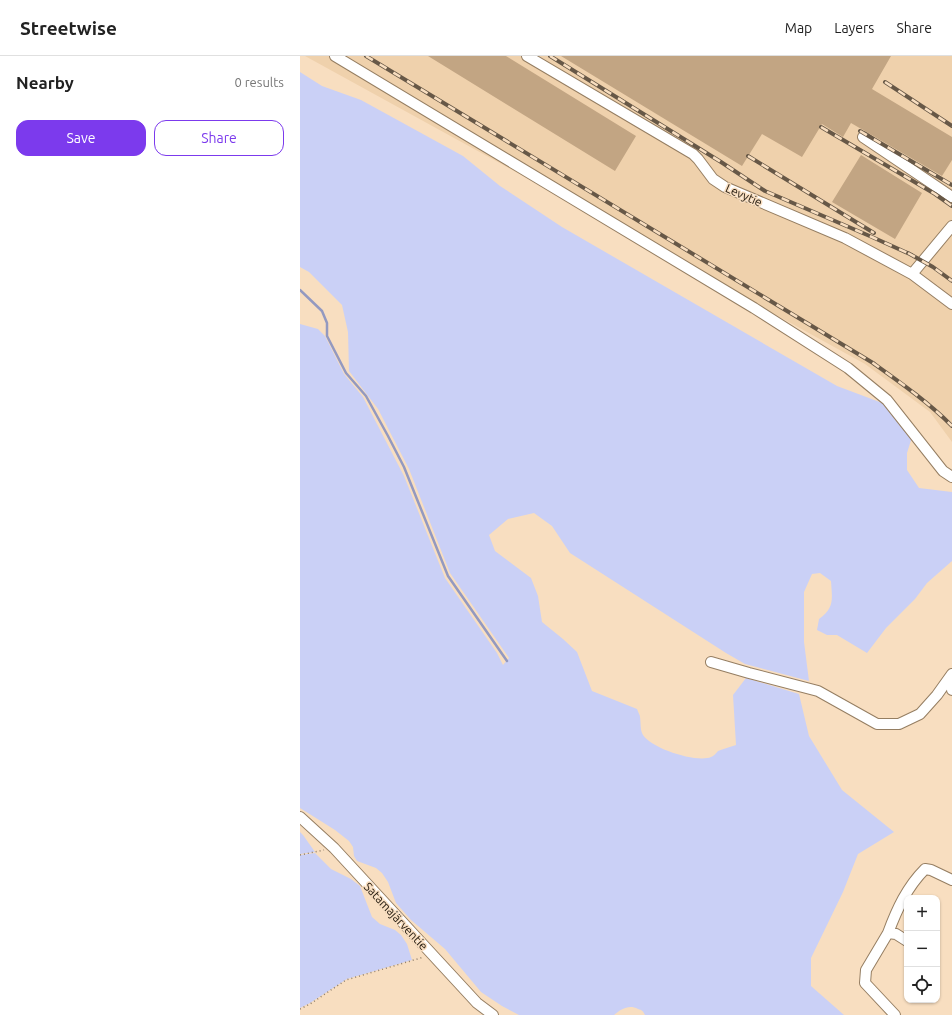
<!DOCTYPE html>
<meta charset="utf-8">
<style>
:root{--surface:#fff;--page:#f2f2f2;--text:#222;--muted:#767676;--line:#e0e0e0;--accent:#7c3aed}
body{margin:0;font-family:Ubuntu,sans-serif;background:var(--page);color:var(--text)}
.controls{position:absolute;right:12px;bottom:12px;display:grid;overflow:hidden;border-radius:8px;box-shadow:0 1px 3px #0004}
.controls button{width:36px;height:36px;display:grid;place-items:center;padding:0;border:0;border-bottom:1px solid var(--line);background:var(--surface);color:var(--text);font:20px sans-serif}
.list{margin:0;padding:0;list-style:none}
h2{display:flex;justify-content:space-between;align-items:center;height:52px;margin:0;padding:0 16px;font-size:17px}
h2 small{font-size:13px;font-weight:400;color:var(--muted)}
.actions{display:flex;gap:8px;padding:12px 16px}
.actions a{flex:1;padding:9px 0;border:1px solid var(--accent);border-radius:12px;text-align:center;font-size:14px;color:var(--accent)}
.actions .main{background:var(--accent);color:#fff}
.icon{flex:none;width:22px;height:22px;fill:none;stroke:currentColor;stroke-width:2;stroke-linecap:round;stroke-linejoin:round}
.map{position:relative;flex:none;width:652px;height:959px;overflow:hidden}
header{display:flex;align-items:center;gap:24px;box-sizing:border-box;height:56px;padding:0 20px;background:var(--surface);border-bottom:1px solid var(--line)}
header strong{font-size:19px}
nav{display:flex;gap:22px;margin-inline-start:auto;font-size:14px}
main{display:flex}
aside{flex:1;background:var(--surface)}
.map>svg:first-child{display:block}
</style>
<header>
<strong>Streetwise</strong>
<nav><a>Map</a><a>Layers</a><a>Share</a></nav>
</header>
<main>
<aside>
<h2>Nearby<small>0 results</small></h2>
<ul class="list">
</ul>
<div class="actions"><a class="main">Save</a><a>Share</a></div>
</aside>
<div class="map">
<svg width="652" height="959" viewBox="0 0 652 959">
<rect width="100%" height="100%" fill="#f8dec0"/>
<path fill="#efd1ac" d="M5 0H652V386L630 356 565 308Z"/>
<path fill="#cad0f6" d="M0 16 22 30 61 44 163 100 200 130 262 171 537 330 585 348 612 381 607 397V414L619 432 652 436V505L627 527 615 543 586 572 567 597 537 579H527L517 574 519 563C535 552 532 542 531 525L520 517 512 518 504 536V586L509 625 445 608 426 597 270 497 252 470 234 457 208 463 189 479 195 495 231 522 238 540 242 566 263 583 277 596 292 635 337 653C338 656 340 659 340 661 341 668 340 674 343 679 352 693 397 707 411 701 414 700 416 697 418 695 423 693 430 691 436 689L433 639 446 622 499 638 509 680 542 734 594 776 558 798 543 836 511 902V930L544 959H345C343 955 342 954 338 953 329 948 321 953 314 959H219L202 950 181 936 145 893 111 864 96 847 88 826 82 817 76 812 57 805 54 800 53 791 49 785 35 774 0 752V268L18 273 25 280 44 318 63 341 104 420 145 522 197 597 203 609 209 602 150 517 109 413 78 353 49 315 48 276 42 249 9 216 0 211Z
M0 776 3 779 15 796 0 798Z
M15 797 31 813 51 823 60 830 72 861 80 868 95 874 101 879 107 888 112 904 47 923 10 947 0 952V799Z"/>
<g fill="none" stroke-linecap="round" stroke-linejoin="round">
<path stroke="#9399c0" stroke-width="2.5" d="M0 234 22 255 27 267V280L46 317 66 340 88 380 104 411 148 520 207 605"/>
</g>
<path fill="#c2a583" d="M128 0H206L336 80 315 115Z
M261 0H591L572 33 652 81V104L642 120 551 67 543 81 522 68 502 101 462 78 442 110Z
M561 99 622 137 595 183 532 146Z"/>
<g fill="none" stroke-linecap="round" stroke-linejoin="round">
<g stroke="#957e62" stroke-width="12">
<path id="minor" d="M35 0 454 252 548 312 587 344 643 415 652 421
M227 0 393 98 398 103 413 123 425 131 545 182 612 218 652 248
M563 81 652 141
M612 218 652 170
M411 606 449 617 518 635 577 668H599L620 658 637 639 652 618
M652 618V634
M0 761 34 792 177 947 193 959
M588 877C597 853 607 831 625 813L631 814 652 824
M595 959 565 927 566 914 588 877 596 878 607 885"/>
</g>
<path stroke="#8f7e69" stroke-width="1.5" stroke-dasharray="1 3" stroke-linecap="butt" d="M0 799 24 794
M0 953 10 948 46 924 124 901"/>
<use href="#minor" stroke="#fff" stroke-width="10"/>
<g stroke="#675847" stroke-width="4">
<path id="rail" d="M66 0 573 307C601 327 628 346 652 370
M250 0 421 106 465 135 572 181 612 199
M585 26 652 70
M521 71 635 138 652 150
M560 75 652 129
M448 100 574 177
M608 197 633 211 652 225"/>
</g>
<use href="#rail" stroke="#f8dec0" stroke-width="2.5" stroke-dasharray="8" stroke-linecap="butt"/>
</g>
<g text-anchor="middle" dominant-baseline="central" stroke-width="3" stroke-linejoin="round" paint-order="stroke">
<g font-size="12" fill="#21180d" stroke="#f8dec0">
<text transform="translate(444 139) rotate(24)">Levytie</text>
<text transform="translate(96 860) rotate(47)">Satamajärventie</text>
</g>
</g>
</svg>
<div class="controls">
<button>+</button>
<button>−</button>
<button><svg class="icon" aria-label="locate" viewBox="0 0 24 24"><circle cx="12" cy="12" r="6"/><path d="M12 2v4M12 18v4M2 12h4M18 12h4"/></svg></button>
</div>
</div>
</main>
